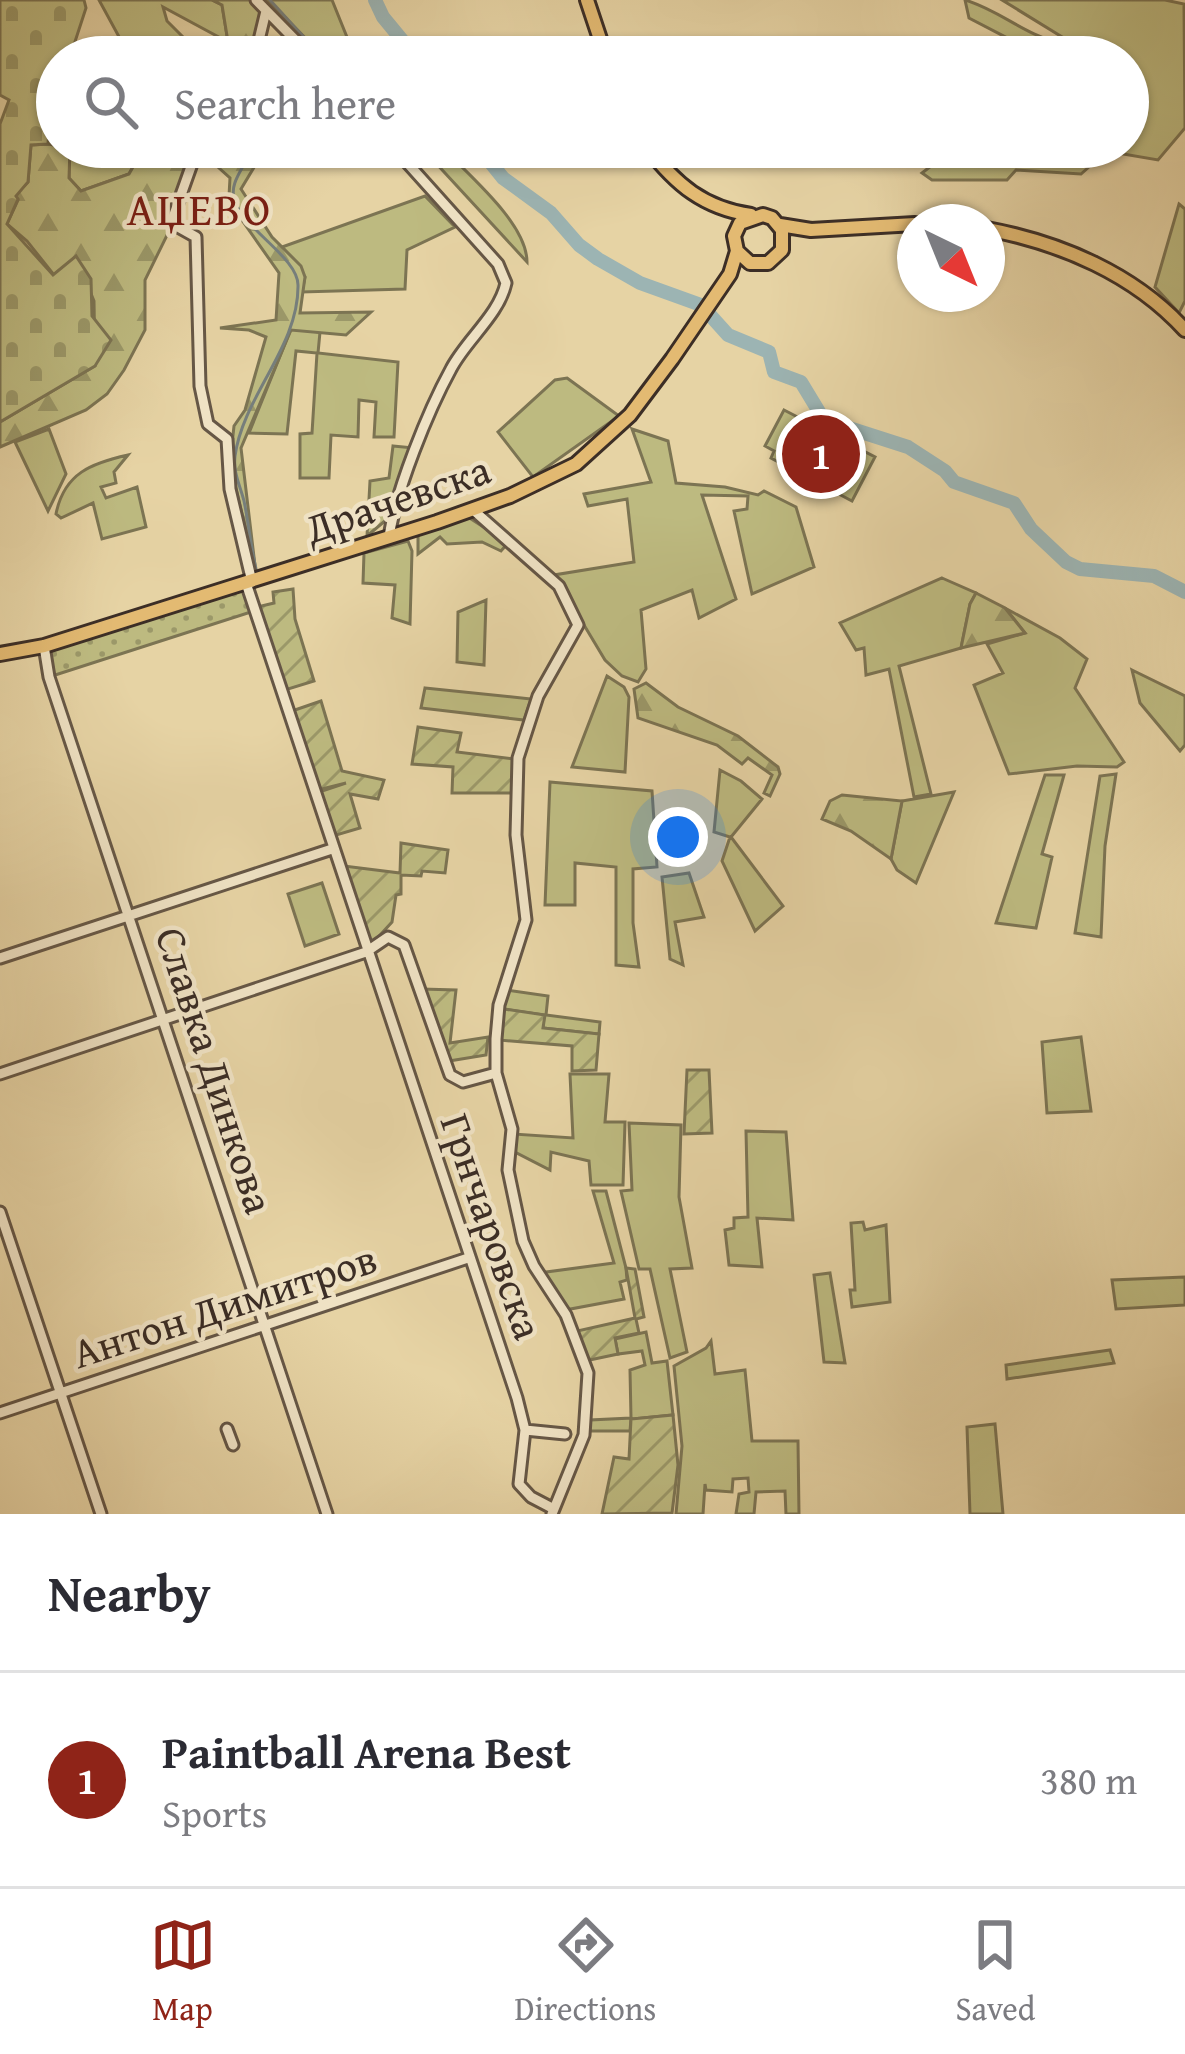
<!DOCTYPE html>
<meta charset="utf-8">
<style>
body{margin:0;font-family:"Gentium Book Plus",serif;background:#f7f7f7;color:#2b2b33}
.compass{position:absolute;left:897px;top:204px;width:108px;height:108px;border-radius:50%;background:#fff;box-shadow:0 3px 9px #0004;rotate:137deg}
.you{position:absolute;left:678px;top:837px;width:42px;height:42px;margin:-30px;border:9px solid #fff;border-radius:50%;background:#1a73e8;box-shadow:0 0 0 18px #1a73e833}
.badge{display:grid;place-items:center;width:78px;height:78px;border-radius:50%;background:#8f2418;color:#fff;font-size:39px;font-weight:700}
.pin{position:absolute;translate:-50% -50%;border:6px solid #fff;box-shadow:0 3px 12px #0006}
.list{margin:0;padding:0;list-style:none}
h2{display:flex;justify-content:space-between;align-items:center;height:156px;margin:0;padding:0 48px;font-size:51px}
h2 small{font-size:39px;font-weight:400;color:#7c7c81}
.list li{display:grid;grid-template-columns:78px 1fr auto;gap:36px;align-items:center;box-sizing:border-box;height:216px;padding:0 48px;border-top:3px solid #e1e1e2}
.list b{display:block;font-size:45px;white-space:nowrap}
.list p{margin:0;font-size:39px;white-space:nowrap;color:#7c7c81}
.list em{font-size:39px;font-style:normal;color:#7c7c81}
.icon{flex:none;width:66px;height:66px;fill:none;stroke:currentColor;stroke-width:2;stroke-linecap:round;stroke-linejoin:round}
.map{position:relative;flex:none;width:1185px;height:1514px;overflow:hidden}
.search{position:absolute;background:#fff;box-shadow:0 3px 9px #0004;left:36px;right:36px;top:36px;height:132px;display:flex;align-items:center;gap:30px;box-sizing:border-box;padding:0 42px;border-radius:66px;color:#7c7c81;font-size:45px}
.sheet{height:372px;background:#fff}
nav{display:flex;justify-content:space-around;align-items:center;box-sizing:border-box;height:168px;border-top:3px solid #e1e1e2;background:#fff;font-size:33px;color:#7c7c81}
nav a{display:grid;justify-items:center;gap:6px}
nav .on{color:#8f2418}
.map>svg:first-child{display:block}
</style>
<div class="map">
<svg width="1185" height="1514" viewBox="0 0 1185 1514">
<defs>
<pattern id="forest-firs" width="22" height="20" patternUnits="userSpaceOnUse" patternTransform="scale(3)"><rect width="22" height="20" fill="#bdba80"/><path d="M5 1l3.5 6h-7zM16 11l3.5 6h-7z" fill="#9b9869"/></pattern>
<pattern id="cemetery-stones" width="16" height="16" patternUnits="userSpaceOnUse" patternTransform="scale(3)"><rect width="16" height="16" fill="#bdba80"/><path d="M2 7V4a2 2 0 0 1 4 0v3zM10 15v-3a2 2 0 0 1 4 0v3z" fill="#9b9869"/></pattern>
<pattern id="park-dots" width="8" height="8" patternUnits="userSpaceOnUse" patternTransform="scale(3)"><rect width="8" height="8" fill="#bdba80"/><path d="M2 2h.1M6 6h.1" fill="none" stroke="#9b9869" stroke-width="1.8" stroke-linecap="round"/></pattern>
<pattern id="garden-furrows" width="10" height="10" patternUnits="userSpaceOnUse" patternTransform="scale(3)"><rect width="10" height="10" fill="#bdba80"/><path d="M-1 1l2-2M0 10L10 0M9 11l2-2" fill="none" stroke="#9b9869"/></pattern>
</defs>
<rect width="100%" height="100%" fill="#e6d3a4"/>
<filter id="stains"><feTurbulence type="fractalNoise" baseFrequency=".00167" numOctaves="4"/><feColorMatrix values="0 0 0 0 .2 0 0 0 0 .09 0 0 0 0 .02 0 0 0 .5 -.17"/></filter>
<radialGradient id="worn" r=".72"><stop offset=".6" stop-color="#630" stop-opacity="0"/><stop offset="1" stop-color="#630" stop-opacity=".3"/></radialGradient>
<path fill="#bdba80" stroke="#7c7453" stroke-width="3" d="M99,0H212L222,5L228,42L163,7L167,21L203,57H130Z
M268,0H332L355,57H324Z
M965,0C1000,10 1025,36 1062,43L1067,40L1002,0H1165L1184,4L1185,128L1158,160L1094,149L1090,166L1081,174L1016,170L1007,180H932L922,173L935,163L924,154L955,147H1128V57H1015L1021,45L969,18Z
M65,147H139L141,152L129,174L81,191L69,178L70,148Z
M421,147H442C468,175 527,223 527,262Z
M425,196L455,227L407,250L405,289L302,292L305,277L282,247Z
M1179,204L1185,209V301L1179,313L1155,287Z
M291,329L320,332L318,353L398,362L394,437H374L376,402L359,400L358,437L331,435L329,478H300V434L312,433L317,353L296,351L287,434L249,433Z
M567,378L619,416L533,477L498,432L555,380Z
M784,410L875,457L852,501L771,458L774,451L765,446Z
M49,429L66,474L48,511L15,442Z
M632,429L668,441L676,483L725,487L758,495L764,491L796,507L814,567L752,594L734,511L747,509L748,496L702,495L736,599L699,618L692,590L641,610L646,669L638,682L622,676L605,660L554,575L634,562L627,499L588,506L584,494L651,482Z
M393,446L414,448L386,520L367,536L370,481L389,478Z
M128,455L114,472L116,483L101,487L106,498L137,487L146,527L102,539L93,503L61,518L56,514C64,473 92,463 128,455Z
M468,517L508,543L501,551L482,542L447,544L440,537L418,554V532Z
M408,541L412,551L410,624L392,618L395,585L363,583L364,553Z
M942,578L976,593L970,604L961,648L899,666L931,794L914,797L889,669L866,675L864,648L856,650L840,623Z
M486,600L484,665L457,662L458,612Z
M1005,608L1060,638L1087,659L1075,688L1124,762L1117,767L1077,766L1009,774L974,685L1003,673L987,644L1025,633Z
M1132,670L1185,696V745L1180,751L1140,703Z
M607,676L624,687L629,697L625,772L572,767Z
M425,688L531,699L524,720L421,708Z
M720,770L741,781L762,799L731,837L783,906L755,931L722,861L730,837L714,832Z
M1116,774L1105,846L1101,937L1075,933L1100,776Z
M1045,775H1064L1042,854L1052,857L1036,928L996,923Z
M550,782L652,791L657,867L633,869V923L639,967L616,965V867L575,863V905H545Z
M954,792L916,883L897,870L891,859L902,801Z
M689,873L704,917L675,922L683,965L670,959L662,877Z
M322,883L339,934L305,946L288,894Z
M507,990L548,996L546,1015L600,1022L599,1034L543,1028L544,1015L503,1009Z
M1081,1037L1091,1111L1047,1113L1042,1042Z
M570,1074H609L605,1122H625L623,1185H591L589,1161L551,1152L550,1170L513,1151L514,1134L573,1138Z
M629,1123L681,1125L679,1197L692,1268L670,1269L687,1352L670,1358L650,1269H639L621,1191L632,1190Z
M746,1131L786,1132L793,1220L757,1218L762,1267L729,1265L725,1230L734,1228V1218L748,1217Z
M593,1191H606L626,1268L627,1280L620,1282L624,1299L565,1310L539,1273L614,1263Z
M863,1222L865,1230L886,1225L890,1302L852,1307L850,1290H855L851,1223Z
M830,1273L845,1363L824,1362L814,1275Z
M1185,1277V1305L1116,1309L1112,1280Z
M646,1332L652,1363L667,1361L673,1415L631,1419L630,1431H586L590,1420L631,1418L630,1370L645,1365L642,1351L618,1354L615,1339Z
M711,1341L715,1374L745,1370L752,1441H798L799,1514H786L785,1491L756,1492L754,1514H736L739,1494L749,1492L748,1478L733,1479L732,1492L706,1490L705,1484L703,1514H676L682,1446L674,1366L706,1348Z
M1110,1350L1114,1363L1007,1379L1006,1365Z
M995,1424L1003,1514H970L967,1427Z"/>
<path fill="url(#forest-firs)" stroke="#7c7453" stroke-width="3" d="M212,0H251L269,16L257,57H242L245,49L228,42L222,5Z
M48,144L70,148L69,178L81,191L129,174L141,153L139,147H183L178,157L186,169L176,217L145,280V330L124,370L107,394L86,410L0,447V422L95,366L94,301L76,257L54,275L27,241L7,224L18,200L14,196L28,182L31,145Z
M232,147H260L262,154L241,189L272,237L301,266L305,277L300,313L371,312L346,335L291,330L241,448L256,574L230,463L234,426L245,410L266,337L249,330L220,328L276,320L279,273L237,213L229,196L230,178L219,168Z
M976,593L1005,608L1025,633L961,648L970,604Z
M646,683L678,707L738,736L778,767L780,774L770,796L764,793L772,775L748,758L742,764L717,745L638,718L634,689Z
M842,795L902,801L891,859L851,831L822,819L830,801Z"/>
<path fill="url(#cemetery-stones)" stroke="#7c7453" stroke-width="3" d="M0,0H84L86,8L70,57H57L53,62L48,144L31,145L28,182L16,196L18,199L7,224L53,275L76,256L91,279L92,316L111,340L95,366L0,422V124L9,100L0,95Z"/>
<path fill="url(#park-dots)" stroke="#7c7453" stroke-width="3" d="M246,583L254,611L49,677L44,646Z"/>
<path fill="url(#garden-furrows)" stroke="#7c7453" stroke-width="3" d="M293,589L295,619L314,681L285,690L257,607L274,603L273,592Z
M321,701L342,771L384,780L378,799L350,794L360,828L333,836L319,792L346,783L318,790L292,711Z
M418,727L461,733L457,752L514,759L512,793H452L453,767L412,764Z
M401,843L448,850L445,873L422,871L421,876L401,875V894L396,895L392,922L370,946L344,866L400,873Z
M421,989L456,990L450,1043L488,1037L486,1055L449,1061Z
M504,1009L545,1015L543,1028L599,1034L596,1070L572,1071V1046L499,1040Z
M687,1070H709L712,1133L684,1134Z
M626,1268L635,1269L644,1317L636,1319L639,1333L615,1338L618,1354L585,1361L577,1331L635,1318Z
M673,1415L678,1465L672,1513L602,1514L614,1457L629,1459L631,1419Z"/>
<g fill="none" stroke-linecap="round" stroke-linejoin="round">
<path stroke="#767e7b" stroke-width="3" d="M270,0L322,57
M250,147C249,164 229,180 234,198C241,228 298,257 298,285C299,347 243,396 235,456C233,473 240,485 244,501C249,525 251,549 257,573"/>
<path stroke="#9cb4b3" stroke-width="14" d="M375,0L383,17L416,57
M478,147L503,178L551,213L579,245L598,259L640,283L701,305L728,335L769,352L774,372L801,382L824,420L908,447L945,471L954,482L1014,503L1031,529L1066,562L1080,569L1154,576L1185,592"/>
<g stroke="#665746" stroke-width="15">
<path id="minor" d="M256,0L312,57
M255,57L266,11
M198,147L171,223L196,237L200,386L208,424L227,439L230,489L252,582
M472,509L559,586L578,625L538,696L518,758L516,835L526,920L499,1005L496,1039V1073L512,1129L508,1170L523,1241L534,1266L566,1315L588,1373L584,1435L552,1514
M389,537C396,490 428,411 451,369C466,340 499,315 506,283L498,264L393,147
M246,583L517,1398L525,1430L519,1484L531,1497L552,1508
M44,646L49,677L327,1514
M0,958L332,849
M0,1074L366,952L388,937L404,945L450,1075L463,1082L496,1073
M0,1212L101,1514
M0,1413L468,1258
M227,1429L233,1445
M525,1430L565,1434"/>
</g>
<g stroke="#3c2e26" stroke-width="18">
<path id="major" d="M587,0L606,57
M647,147C676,185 704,208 751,215
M780,225L811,230L915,224
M987,229C1061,243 1134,274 1185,330
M0,654L44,646L437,522L510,496L576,464L630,415L672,359L730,274L737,251L734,236L740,223L763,215L772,218L782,230V250L768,263H750L737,251"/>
</g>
<use href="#minor" stroke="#efe2c4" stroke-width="9"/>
<use href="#major" stroke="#e3ba72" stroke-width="12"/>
</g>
<g text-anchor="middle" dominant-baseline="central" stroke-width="9" stroke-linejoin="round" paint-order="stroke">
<g font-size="42" fill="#3c2e26" stroke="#efe2c4">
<text transform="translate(397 498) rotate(-19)">Драчевска</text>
<text transform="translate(216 1070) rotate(72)">Славка Динкова</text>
<text transform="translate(493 1226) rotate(71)">Грнчаровска</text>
<text transform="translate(224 1305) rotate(-18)">Антон Димитров</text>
</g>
<g font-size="45" letter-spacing="3" fill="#7a1f14" stroke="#efe2c4">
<text x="200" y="208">АЏЕВО</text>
</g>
</g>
<rect width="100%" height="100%" filter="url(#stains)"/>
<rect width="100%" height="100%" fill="url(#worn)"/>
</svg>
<svg class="compass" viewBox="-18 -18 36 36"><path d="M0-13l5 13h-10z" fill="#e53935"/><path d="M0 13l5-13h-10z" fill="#7c7c81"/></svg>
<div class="you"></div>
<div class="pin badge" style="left:821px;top:454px">1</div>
<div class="search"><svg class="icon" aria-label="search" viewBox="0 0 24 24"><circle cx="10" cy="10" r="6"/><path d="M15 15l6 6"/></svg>Search here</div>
</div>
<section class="sheet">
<h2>Nearby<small></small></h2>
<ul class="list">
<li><span class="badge">1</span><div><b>Paintball Arena Best</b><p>Sports</p></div><em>380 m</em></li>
</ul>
</section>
<nav>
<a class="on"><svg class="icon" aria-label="map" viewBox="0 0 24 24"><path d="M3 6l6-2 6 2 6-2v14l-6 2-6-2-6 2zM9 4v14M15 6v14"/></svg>Map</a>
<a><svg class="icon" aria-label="directions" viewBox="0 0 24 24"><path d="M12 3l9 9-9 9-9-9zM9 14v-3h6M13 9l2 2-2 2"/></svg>Directions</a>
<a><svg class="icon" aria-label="saved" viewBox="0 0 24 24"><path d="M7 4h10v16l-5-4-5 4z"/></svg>Saved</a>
</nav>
